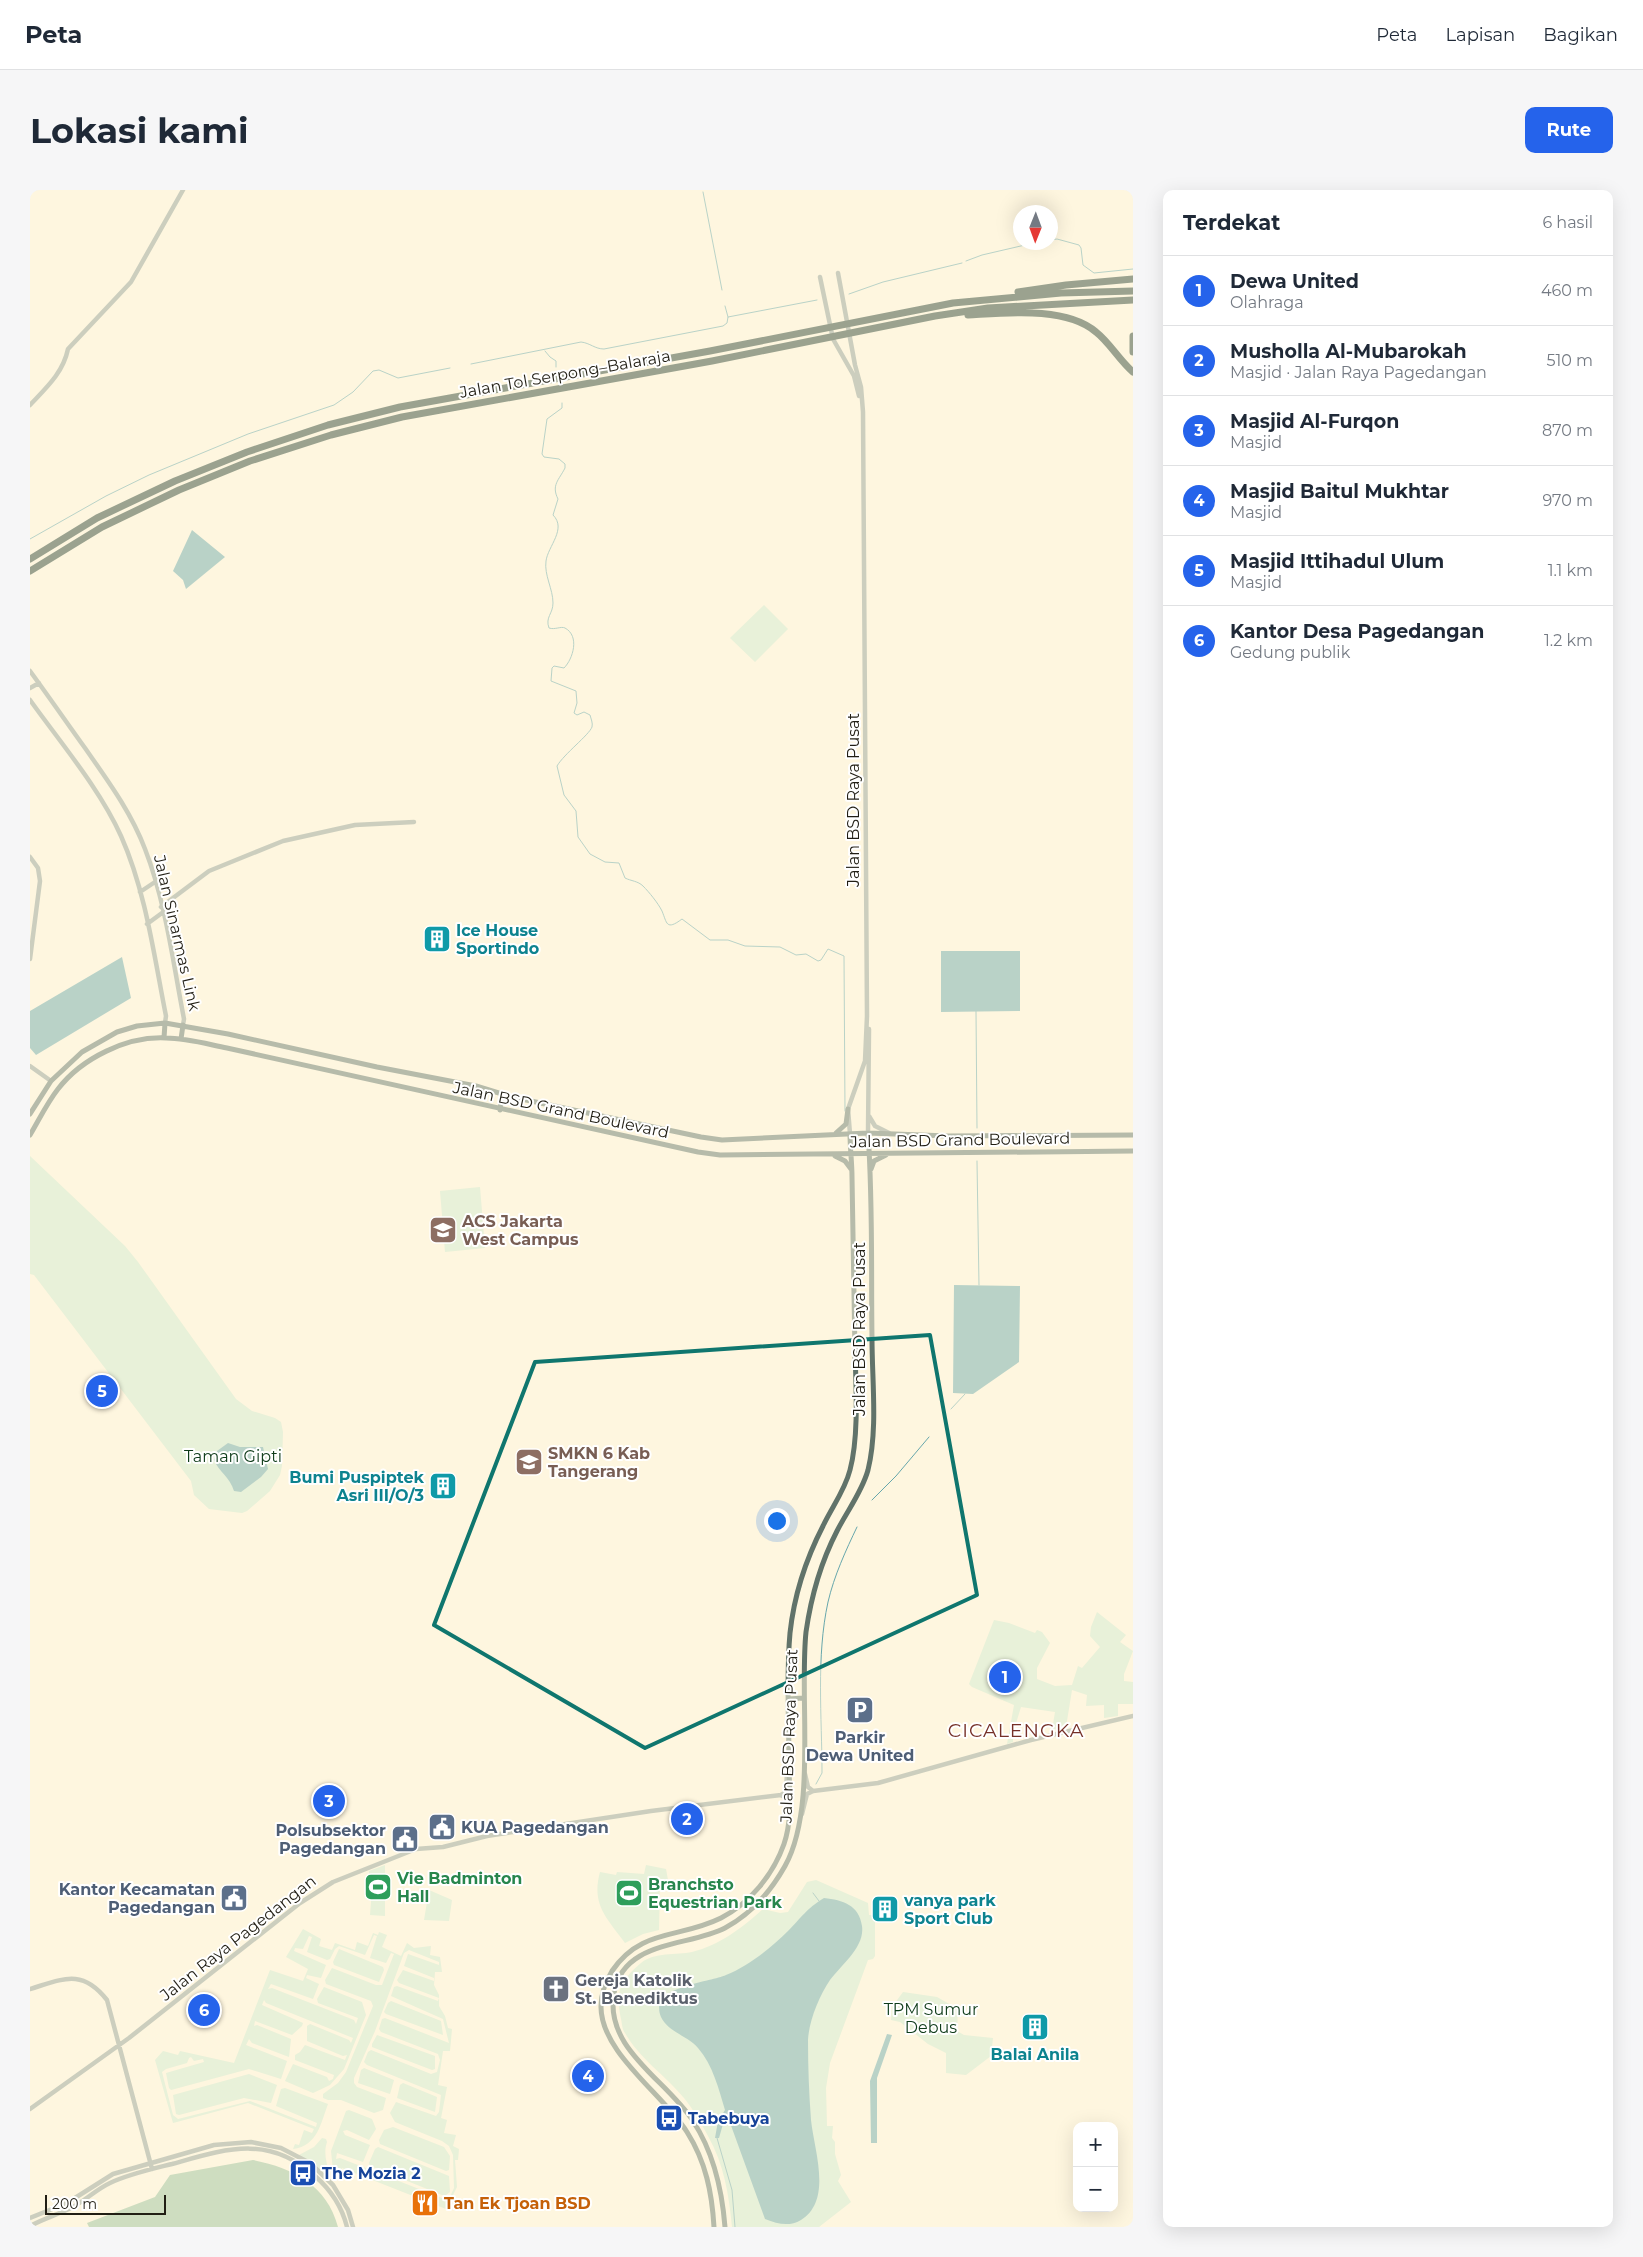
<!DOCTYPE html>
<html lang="id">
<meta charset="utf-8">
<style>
body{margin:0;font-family:Montserrat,sans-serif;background:#f6f6f7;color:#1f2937}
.controls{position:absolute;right:15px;bottom:15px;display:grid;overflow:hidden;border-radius:10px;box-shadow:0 5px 20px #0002}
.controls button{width:45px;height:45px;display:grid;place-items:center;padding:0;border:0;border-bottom:1px solid #e0e1e3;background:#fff;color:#1f2937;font:25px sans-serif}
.compass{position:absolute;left:983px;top:15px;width:45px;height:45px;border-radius:50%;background:#fff;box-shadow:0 5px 20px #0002;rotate:181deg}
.scale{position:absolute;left:15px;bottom:12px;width:121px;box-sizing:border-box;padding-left:5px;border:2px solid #211e14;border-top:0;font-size:14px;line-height:18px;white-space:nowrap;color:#211e14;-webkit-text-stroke:4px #fff;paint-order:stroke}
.you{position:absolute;left:746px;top:1330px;width:18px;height:18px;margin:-12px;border:4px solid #fff;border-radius:50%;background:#1a73e8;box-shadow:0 0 0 8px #1a73e833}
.badge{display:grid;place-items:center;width:32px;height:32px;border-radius:50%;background:#2563eb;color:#fff;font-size:16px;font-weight:700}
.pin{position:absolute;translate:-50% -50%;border:2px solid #fff;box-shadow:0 1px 5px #0006}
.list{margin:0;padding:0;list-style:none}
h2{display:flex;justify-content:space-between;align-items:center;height:65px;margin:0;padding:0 20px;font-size:21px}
h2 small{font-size:16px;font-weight:400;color:#747a83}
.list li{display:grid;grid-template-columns:32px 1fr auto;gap:15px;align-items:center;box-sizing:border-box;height:70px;padding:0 20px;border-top:1px solid #e0e1e3}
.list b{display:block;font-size:19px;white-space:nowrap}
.list p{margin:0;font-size:16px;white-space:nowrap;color:#747a83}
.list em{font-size:16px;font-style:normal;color:#747a83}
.map{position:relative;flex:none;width:1103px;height:2037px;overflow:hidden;border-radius:10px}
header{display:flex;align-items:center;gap:30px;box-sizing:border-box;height:70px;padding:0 25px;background:#fff;border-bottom:1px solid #e0e1e3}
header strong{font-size:24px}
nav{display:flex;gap:28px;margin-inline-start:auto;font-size:18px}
.intro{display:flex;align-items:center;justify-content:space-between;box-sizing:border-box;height:120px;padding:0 30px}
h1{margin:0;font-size:35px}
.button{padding:12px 22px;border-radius:10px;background:#2563eb;color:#fff;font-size:18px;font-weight:700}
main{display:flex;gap:30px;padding:0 30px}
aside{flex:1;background:#fff;border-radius:10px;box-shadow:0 5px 20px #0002}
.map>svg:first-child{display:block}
</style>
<header>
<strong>Peta</strong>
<nav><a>Peta</a><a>Lapisan</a><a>Bagikan</a></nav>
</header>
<div class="intro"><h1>Lokasi kami</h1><a class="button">Rute</a></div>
<main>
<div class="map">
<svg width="1103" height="2037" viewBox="0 0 1103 2037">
<rect width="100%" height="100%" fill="#fef6df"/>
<path fill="#cfead2" d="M734,415L758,439L725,472L700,448Z
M0,966L95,1056L108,1072L206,1209L222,1221L245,1228L251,1232L253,1242L252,1276L250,1285L240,1301L217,1321L212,1323L179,1319L164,1305L161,1291L4,1085L0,1084Z
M450,997L455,1058L415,1062L410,1001Z
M1067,1422L1096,1445L1090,1452L1103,1461L1094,1484V1491L1103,1492V1514H1088V1526L1074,1528V1515L1056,1516L1057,1505L1042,1500L1036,1537L1022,1540L1025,1522L991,1517L983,1543V1552L977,1554L984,1515L942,1497L939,1494L964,1430L979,1433L1005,1443L1007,1440L1012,1442L1020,1453L1007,1478V1489L1025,1496L1042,1495L1048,1476L1052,1478L1070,1457L1060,1446L1061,1437Z
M355,1675V1726L340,1725L341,1712L339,1681Z
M616,1675L636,1679L638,1690H630L629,1740L613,1744L595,1753C577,1728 561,1715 570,1682L586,1685L587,1682L614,1684Z
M786,1690L838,1713L839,1725H845V1766L843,1769L838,1770L800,1873L796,1898L797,1936H803L802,1948L805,1952V1964L811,1985L808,1991L821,2012L789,2037H702C699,2005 694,1974 678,1946C671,1933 663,1919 654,1908C636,1886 609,1868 595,1843C592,1839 592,1833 591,1829C585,1801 590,1791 611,1773C624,1762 647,1765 662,1762C690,1755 712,1738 733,1719L750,1723L758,1722L777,1692Z
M399,1700L422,1710L419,1731L394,1730Z
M273,1739L291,1749L289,1756L302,1760L305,1753L325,1760L327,1752L338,1756L343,1743L348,1745L349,1742L357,1745L352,1757L371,1766L377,1753L384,1758L401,1756L400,1765L410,1767L412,1782H405L404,1795L409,1805V1816L415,1826L418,1838L422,1839L420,1861H413L408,1895L417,1897L411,1928L417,1930L414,1943L426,1945L423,1956L429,1959L428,1970H425L427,1997L416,2019L312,1978L309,1989L304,1990L301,1961L316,1921L319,1920L342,1929L346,1939L339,1950L317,1940L313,1941L315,1945L340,1955L333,1972L307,1963L306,1969L310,1968L412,2008L420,2007L424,1998L423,1965L419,1956L412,1951L365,1932L360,1923L366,1912L406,1926L409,1922L411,1905L337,1875L334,1872L338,1862L341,1860L401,1884L407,1882L410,1870L408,1864L351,1842L349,1839L352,1829L355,1828L419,1853L413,1829L361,1806L364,1797L367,1796L408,1811L409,1808L369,1793L367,1790L373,1780L404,1791V1788L374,1776L378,1764L409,1775V1772L379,1760L374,1763L345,1841L324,1888V1893L327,1897L356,1908L353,1920L344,1923L311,1910H298L293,1908V1904L308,1893L316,1882L343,1816L341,1811L296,1794L295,1790L302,1778L346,1795H352L364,1764L361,1763L356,1773L340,1768L347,1746L344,1745L335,1765L309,1756L305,1759L300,1769L297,1770L277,1762L282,1747L279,1746L273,1759L265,1758L264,1761L296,1775L291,1788L277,1785L276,1788L289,1794L283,1809L241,1794L238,1799L242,1798L324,1830L326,1834L328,1828L288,1813L287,1809L294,1797L332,1812L336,1825L314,1879L300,1895L283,1903L255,1891L263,1874L297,1887L299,1891L303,1889L304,1885L265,1870V1865L270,1862L275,1855L315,1870L317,1865L313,1866L277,1851V1836L280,1834L319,1850L321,1853L323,1848L236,1813L234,1810L232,1815L273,1833L272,1836L262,1845L225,1831L224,1836L227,1835L261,1849L259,1867L222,1853L219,1849L216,1855L257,1871L251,1889L219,1879L141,1900L139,1898L136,1883L174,1872L173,1869L164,1871L161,1867L159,1868L157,1873L136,1879L132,1882L143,1925L148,1929L220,1911L286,1937L287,1933L246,1916L251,1899L255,1898L298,1914C291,1932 288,1956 263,1959L265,1954L269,1955L274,1940L282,1943L284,1939L218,1913L143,1933L125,1870L133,1861L148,1865L150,1861L204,1873L240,1780L273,1791L278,1779L256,1767Z
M309,1759L353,1777L354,1780L349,1792L304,1775L303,1772Z
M873,1802L907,1807L928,1819L927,1841L934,1845L963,1848L961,1866L936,1885L916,1883V1863L898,1854L870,1832L861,1830L862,1817Z
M361,1811L411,1831L413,1845L356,1824L354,1822L358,1813Z
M347,1845L405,1866V1879L402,1880L342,1857V1854Z
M334,1878L364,1890L360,1904L328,1893L331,1880Z
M219,1884L247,1895L241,1913L214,1908L149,1925L146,1924L143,1905Z
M373,1893L407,1907L405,1922L367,1908L370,1895Z
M363,1937L414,1957L420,1966L419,1980L416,1981L350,1954L349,1950L354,1940Z
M292,1948L296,1949L297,1952C292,1967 300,1976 297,1985L269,1965L284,1957Z
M348,1957L419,1986L420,2002L416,2005H412L340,1976L339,1973L345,1959Z"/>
<path fill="#96be9b" d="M223,1970C263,1978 297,1995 308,2037H59L57,2033L125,2007L140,1985Z"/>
<path fill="#67a7ac" d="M162,340L195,367L156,399L153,390L143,381Z
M911,761H990V821L911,822Z
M92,767L101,808L6,865L0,858V821Z
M924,1095L990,1096L989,1172L943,1204L923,1203Z
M198,1253L210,1257H233L238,1279L231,1287L211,1302L204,1301C200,1287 189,1282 184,1270L187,1261Z
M794,1708C813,1710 829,1715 832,1736C835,1757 811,1775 800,1790C789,1806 779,1831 778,1850C778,1877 779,1904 781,1930C784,1960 803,2010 771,2030C759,2037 748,2034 735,2029L699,1930L693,1934L689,1948H685L688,1931L695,1920C689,1900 683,1875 668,1858C658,1846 638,1842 631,1827C618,1796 678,1793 696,1785C718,1776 741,1758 758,1741C772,1727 776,1719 794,1708Z
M857,1844L862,1845L847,1888V1953H841L840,1891Z"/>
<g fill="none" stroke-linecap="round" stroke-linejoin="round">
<path stroke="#67a7ac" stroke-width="1" d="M673,2L692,100
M1021,50L1027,49L1049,55L1051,58L1053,75L1064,83L1103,79
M936,71L952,65L1008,52
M819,104L853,92L932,73
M695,116L698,127
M515,161L520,167L526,171V177
M441,174L551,152C560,153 565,159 574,159L693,136L697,133L698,127L787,110
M532,213V218L517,229L512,264L514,267L529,269L535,274V278C529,290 521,295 528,309L523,325C537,339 518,356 516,371C514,385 523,399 523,413C523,424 515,427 519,438C525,440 531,436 535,438C550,446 543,469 534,478L524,476L522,478L521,491L546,501L547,513L544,523L547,525L554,522L560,525C561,529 563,533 562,537C559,545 534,564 527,576L534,605L546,621L548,647L560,664L575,672L589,673L595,688C601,691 608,691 613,696C619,702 628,713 632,721C637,733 636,741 652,729L680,750H698L715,756L750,757L766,765L776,764L788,771L791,770L798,759L814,766L815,921
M0,349L76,306L119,285L218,244L304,215L323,202L343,181L349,180L368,188L420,178
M946,821L947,938
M947,971L949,1095
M921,1219L935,1204
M842,1310L866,1286L899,1247
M786,1594L792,1583C792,1527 786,1467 798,1412C804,1386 816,1360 827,1337
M783,1703L789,1711
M687,1948L702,2000L705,2037"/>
<path stroke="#919e97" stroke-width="4.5" d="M808,83L825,175L831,197L833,222L837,826L835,871L818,919L820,944
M790,87L803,149L824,186L829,206
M0,215C16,198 33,183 38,159L101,92L153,0
M0,481C19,507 37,533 55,558C78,591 101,622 115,659C136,713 143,773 154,829L153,835
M0,498L9,493
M0,510C30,552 70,599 91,646C116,702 124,766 136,826L135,833
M0,667L8,678L10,691L0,769
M110,702L125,692
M131,717L179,681L253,651L325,635L384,632
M117,734L132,723
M0,876L21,891
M839,926L845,936L859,943
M838,943L839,839
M775,1584L778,1597L783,1601
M751,1605L756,1608L758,1623
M772,1624L777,1604L783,1601L848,1593L1001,1550L1103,1526
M0,1799C33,1789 52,1778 77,1810L122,1979
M0,1919L99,1848L270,1713L303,1692L386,1659L413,1657L457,1646L621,1621L751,1605L756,1602L757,1582
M0,2028L37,2013L83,1984L184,1955L221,1952L251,1958L280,1973L303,1995L318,2020L323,2037
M0,2036C13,2029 26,2025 39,2019C54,2012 65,2000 80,1993C99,1984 122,1979 142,1974C196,1959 238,1944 285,1986C301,2000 312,2017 317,2037"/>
<path stroke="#61736a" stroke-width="5" d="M134,848L135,833
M151,849L153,835
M470,920L472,905
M0,924L21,891L52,862L87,842L107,836L135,833L198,844L347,877L446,896L482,907L671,947L692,950L838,943L918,946L1103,945
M806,943L816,934L818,919
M0,945C9,930 17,913 28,899C52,868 97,846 136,848C156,848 177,854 197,858L668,962L690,965L1103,961
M805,966L815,971L821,979
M841,979L844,971L856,965
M759,1509L773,1508
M684,2037C682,2003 676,1972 657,1942C634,1905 570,1862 571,1816C571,1805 576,1791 582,1781C611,1738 649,1749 691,1728C720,1713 743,1685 754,1654C763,1628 759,1600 759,1573C759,1530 756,1486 760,1443C764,1406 776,1369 793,1336C802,1317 815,1300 820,1280C829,1246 826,1197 825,1162C824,1104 823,1046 822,987C822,973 820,958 820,944
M695,2037C692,1999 684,1963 663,1931C637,1890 574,1859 584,1803C593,1750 658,1757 695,1738C721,1724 741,1701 755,1676C787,1619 769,1509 776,1442C781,1407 791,1372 807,1341C817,1321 832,1302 838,1280C848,1239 842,1191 842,1149C841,1081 843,1012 838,943"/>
<path stroke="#243d30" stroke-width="7" d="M988,102L1036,95L1103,89
M938,125C975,123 1036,116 1066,142C1080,153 1089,170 1103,182
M1103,146V162
M0,369L67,328L145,291L217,262L298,235L370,217L680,161L923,113L1031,103L1103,101
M0,381L72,337L149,300L220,271L301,245L372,227L682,171L905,126L958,118L1103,110"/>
</g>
<path d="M0 0H1103V2037H0ZM900,1145L947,1405L615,1558L404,1435L505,1172Z" fill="#fef6df" fill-opacity=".55" fill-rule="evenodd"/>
<path fill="none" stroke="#0f766e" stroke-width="4" stroke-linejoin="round" d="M900,1145L947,1405L615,1558L404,1435L505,1172Z"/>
<defs>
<g id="building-square" transform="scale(1.4375)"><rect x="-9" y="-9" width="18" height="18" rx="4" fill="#0f9aa8" stroke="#fff"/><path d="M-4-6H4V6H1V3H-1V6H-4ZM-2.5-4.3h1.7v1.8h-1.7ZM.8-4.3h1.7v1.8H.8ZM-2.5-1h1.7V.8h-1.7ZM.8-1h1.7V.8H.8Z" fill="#fff"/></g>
<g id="school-square" transform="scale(1.4375)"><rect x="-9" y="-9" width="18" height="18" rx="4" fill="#8d6e63" stroke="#fff"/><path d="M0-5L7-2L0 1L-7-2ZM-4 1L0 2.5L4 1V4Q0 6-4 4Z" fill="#fff"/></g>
<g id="parking-square" transform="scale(1.4375)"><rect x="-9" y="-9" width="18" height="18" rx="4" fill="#5c6f8a" stroke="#fff"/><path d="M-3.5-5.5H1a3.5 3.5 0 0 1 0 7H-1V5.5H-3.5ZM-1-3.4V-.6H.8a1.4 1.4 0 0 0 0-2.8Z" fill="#fff"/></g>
<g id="civic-square" transform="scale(1.4375)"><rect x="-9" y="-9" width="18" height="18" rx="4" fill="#5c6f8a" stroke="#fff"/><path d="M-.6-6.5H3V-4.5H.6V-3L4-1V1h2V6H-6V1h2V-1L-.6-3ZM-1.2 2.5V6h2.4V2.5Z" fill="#fff"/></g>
<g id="stadium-square" transform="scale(1.4375)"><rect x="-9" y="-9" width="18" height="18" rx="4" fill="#2e9e5b" stroke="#fff"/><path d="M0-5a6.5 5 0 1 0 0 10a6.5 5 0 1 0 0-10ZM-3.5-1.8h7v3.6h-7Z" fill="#fff"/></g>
<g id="church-square" transform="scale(1.4375)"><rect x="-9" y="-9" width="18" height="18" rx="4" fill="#6b7280" stroke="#fff"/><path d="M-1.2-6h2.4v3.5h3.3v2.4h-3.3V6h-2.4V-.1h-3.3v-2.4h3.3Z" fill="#fff"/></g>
<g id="bus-square" transform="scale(1.4375)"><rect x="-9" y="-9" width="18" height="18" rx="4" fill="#1a4fb4" stroke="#fff"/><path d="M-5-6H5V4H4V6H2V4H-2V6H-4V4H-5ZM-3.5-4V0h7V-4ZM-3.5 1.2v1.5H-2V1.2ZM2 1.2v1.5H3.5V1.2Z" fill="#fff"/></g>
<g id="restaurant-square" transform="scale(1.4375)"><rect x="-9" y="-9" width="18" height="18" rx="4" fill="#e8710a" stroke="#fff"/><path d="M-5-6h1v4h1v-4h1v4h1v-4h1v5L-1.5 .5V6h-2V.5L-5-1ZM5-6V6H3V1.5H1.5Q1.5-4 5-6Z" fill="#fff"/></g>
</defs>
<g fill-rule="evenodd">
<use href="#building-square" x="407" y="749"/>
<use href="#school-square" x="413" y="1040"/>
<use href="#school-square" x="499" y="1272"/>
<use href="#building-square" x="413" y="1296"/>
<use href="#parking-square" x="830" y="1520"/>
<use href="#civic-square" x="412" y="1637"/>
<use href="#civic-square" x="375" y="1649"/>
<use href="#stadium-square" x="348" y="1697"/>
<use href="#stadium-square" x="599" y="1703"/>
<use href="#civic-square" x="204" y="1708"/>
<use href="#building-square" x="855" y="1719"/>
<use href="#church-square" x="526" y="1799"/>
<use href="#building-square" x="1005" y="1837"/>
<use href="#bus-square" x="639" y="1928"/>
<use href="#bus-square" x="273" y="1983"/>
<use href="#restaurant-square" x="395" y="2013"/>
</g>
<g text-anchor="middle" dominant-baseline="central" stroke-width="4" stroke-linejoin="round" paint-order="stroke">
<g font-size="16" fill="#211e14" stroke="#fff">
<text transform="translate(535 184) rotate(-10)">Jalan Tol Serpong–Balaraja</text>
<text transform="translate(823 610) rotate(-90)">Jalan BSD Raya Pusat</text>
<text transform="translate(147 743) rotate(77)">Jalan Sinarmas Link</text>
<text transform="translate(531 920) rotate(12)">Jalan BSD Grand Boulevard</text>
<text transform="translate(930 950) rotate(-1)">Jalan BSD Grand Boulevard</text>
<text transform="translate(829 1139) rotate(-90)">Jalan BSD Raya Pusat</text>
<text transform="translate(759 1546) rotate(-88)">Jalan BSD Raya Pusat</text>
<text transform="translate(208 1748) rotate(-38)">Jalan Raya Pagedangan</text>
</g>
<g font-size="16" font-weight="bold" fill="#0d838f" stroke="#fff" text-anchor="start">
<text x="426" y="740">Ice House<tspan x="426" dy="18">Sportindo</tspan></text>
<text x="394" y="1287" text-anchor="end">Bumi Puspiptek<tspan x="394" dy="18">Asri III/O/3</tspan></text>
<text x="874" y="1710">vanya park<tspan x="874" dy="18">Sport Club</tspan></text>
<text x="1005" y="1864" text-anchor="middle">Balai Anila</text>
</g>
<g font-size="16" font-weight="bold" fill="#785e54" stroke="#fff" text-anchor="start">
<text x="432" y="1031">ACS Jakarta<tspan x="432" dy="18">West Campus</tspan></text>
<text x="518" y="1263">SMKN 6 Kab<tspan x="518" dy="18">Tangerang</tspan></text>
</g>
<g font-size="16" fill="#0e3b19" stroke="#fff">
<text x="203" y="1266">Taman Gipti</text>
<text x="901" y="1819">TPM Sumur<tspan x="901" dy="18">Debus</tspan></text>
</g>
<g font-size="16" font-weight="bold" fill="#4e5e75" stroke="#fff" text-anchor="end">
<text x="830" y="1547" text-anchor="middle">Parkir<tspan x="830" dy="18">Dewa United</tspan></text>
<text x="431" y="1637" text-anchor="start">KUA Pagedangan</text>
<text x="356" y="1640">Polsubsektor<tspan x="356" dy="18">Pagedangan</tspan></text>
<text x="185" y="1699">Kantor Kecamatan<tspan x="185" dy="18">Pagedangan</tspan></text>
</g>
<g font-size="16" font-weight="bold" fill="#27864d" stroke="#fff" text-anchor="start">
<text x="367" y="1688">Vie Badminton<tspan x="367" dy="18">Hall</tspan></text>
<text x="618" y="1694">Branchsto<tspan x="618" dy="18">Equestrian Park</tspan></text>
</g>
<g font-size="16" font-weight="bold" fill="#5b616d" stroke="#fff" text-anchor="start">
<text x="545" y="1790">Gereja Katolik<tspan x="545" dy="18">St. Benediktus</tspan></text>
</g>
<g font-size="16" font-weight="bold" fill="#164399" stroke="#fff" text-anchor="start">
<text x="658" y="1928">Tabebuya</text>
<text x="292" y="1983">The Mozia 2</text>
</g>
<g font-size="16" font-weight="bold" fill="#c56008" stroke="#fff" text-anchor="start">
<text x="414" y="2013">Tan Ek Tjoan BSD</text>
</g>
<g font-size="19" letter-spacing="1" fill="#753027" stroke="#fff">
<text x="986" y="1540">CICALENGKA</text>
</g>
</g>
</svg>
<div class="controls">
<button>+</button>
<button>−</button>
</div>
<svg class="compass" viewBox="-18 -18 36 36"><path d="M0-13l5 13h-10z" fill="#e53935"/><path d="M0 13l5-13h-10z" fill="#747a83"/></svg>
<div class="scale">200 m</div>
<div class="you"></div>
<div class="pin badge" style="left:975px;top:1487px">1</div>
<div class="pin badge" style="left:657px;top:1629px">2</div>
<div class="pin badge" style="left:299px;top:1611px">3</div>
<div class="pin badge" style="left:558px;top:1886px">4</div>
<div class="pin badge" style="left:72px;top:1201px">5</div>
<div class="pin badge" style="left:174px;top:1820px">6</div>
</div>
<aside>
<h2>Terdekat<small>6 hasil</small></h2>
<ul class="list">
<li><span class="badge">1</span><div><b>Dewa United</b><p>Olahraga</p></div><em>460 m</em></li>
<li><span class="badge">2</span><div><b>Musholla Al-Mubarokah</b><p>Masjid · Jalan Raya Pagedangan</p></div><em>510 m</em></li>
<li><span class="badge">3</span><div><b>Masjid Al-Furqon</b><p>Masjid</p></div><em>870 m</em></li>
<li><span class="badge">4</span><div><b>Masjid Baitul Mukhtar</b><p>Masjid</p></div><em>970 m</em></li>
<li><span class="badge">5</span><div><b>Masjid Ittihadul Ulum</b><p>Masjid</p></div><em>1.1 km</em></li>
<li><span class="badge">6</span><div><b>Kantor Desa Pagedangan</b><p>Gedung publik</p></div><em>1.2 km</em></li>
</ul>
</aside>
</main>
